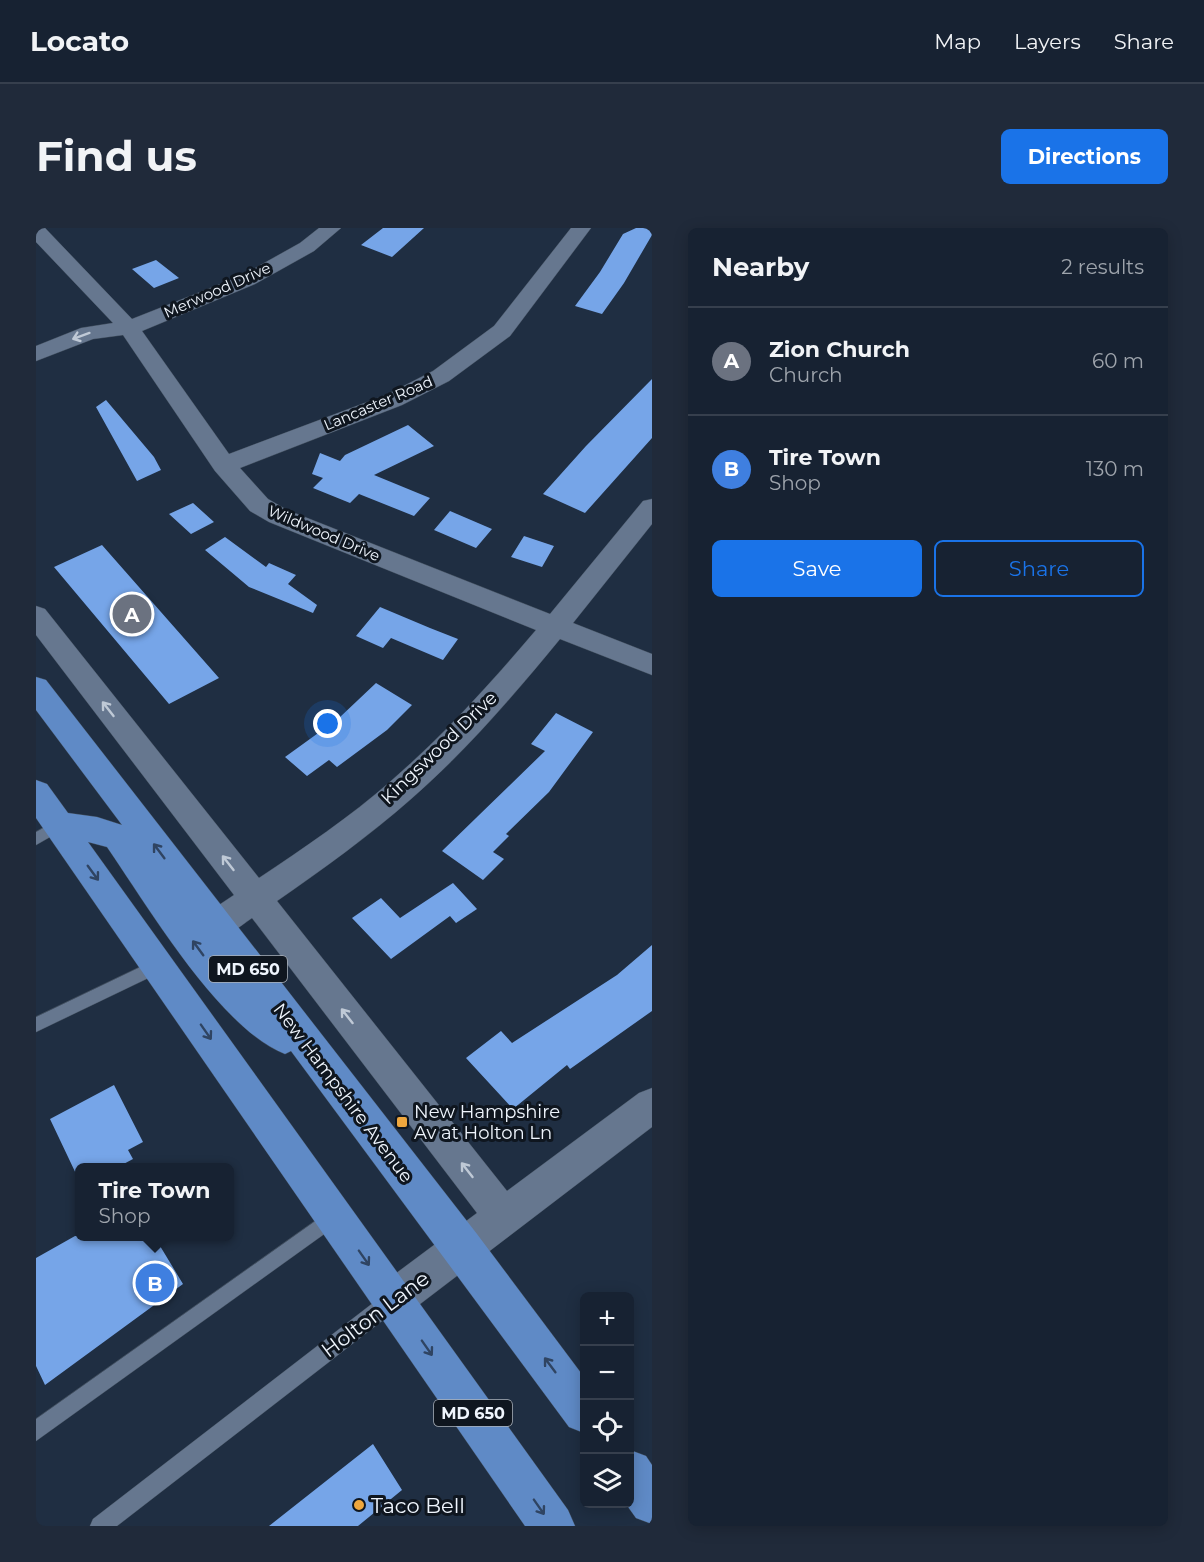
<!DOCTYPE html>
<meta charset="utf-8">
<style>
body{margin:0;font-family:Montserrat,sans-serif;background:#202a3a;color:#f1f3f6}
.controls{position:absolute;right:18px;bottom:18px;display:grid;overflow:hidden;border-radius:9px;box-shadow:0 3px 15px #0003}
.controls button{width:54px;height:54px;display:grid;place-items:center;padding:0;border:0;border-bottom:2px solid #363f4d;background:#172232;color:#f1f3f6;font:30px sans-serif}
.you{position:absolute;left:292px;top:496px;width:21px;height:21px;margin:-15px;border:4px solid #fff;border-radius:50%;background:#1a73e8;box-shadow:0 0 0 9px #1a73e833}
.badge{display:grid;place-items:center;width:39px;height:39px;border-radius:50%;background:#1a73e8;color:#fff;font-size:20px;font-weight:700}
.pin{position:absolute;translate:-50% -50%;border:3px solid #fff;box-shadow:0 2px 6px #0006}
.popup{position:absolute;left:39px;top:935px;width:159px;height:78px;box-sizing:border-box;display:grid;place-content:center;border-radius:9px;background:#172232;filter:drop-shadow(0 2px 4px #0005);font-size:20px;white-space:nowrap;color:#9ea4ac}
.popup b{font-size:22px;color:#f1f3f6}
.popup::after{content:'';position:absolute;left:50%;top:100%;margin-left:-12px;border:12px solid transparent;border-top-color:#172232}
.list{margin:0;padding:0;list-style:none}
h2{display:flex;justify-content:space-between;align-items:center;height:78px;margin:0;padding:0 24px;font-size:26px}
h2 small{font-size:20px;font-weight:400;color:#9ea4ac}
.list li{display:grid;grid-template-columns:39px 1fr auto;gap:18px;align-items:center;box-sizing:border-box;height:108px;padding:0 24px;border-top:2px solid #363f4d}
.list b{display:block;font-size:22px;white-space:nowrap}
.list p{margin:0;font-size:20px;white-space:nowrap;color:#9ea4ac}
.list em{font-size:20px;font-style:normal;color:#9ea4ac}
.actions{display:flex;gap:12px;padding:18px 24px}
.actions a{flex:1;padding:14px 0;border:2px solid #1a73e8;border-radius:9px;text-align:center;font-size:21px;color:#1a73e8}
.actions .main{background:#1a73e8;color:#fff}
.icon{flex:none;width:33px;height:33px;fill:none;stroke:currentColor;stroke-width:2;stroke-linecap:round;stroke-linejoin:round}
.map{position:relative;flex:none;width:616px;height:1298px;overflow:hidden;border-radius:9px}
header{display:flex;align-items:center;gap:36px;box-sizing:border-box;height:84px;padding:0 30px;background:#172232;border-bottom:2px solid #363f4d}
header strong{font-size:28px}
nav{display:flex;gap:33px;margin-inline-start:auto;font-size:21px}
.intro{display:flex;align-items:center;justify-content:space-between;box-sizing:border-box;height:144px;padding:0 36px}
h1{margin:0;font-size:42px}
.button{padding:15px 27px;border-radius:9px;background:#1a73e8;color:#fff;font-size:21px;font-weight:700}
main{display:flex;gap:36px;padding:0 36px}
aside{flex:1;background:#172232;border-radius:9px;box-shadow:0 3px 15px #0003}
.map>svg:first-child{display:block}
</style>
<header>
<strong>Locato</strong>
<nav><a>Map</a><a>Layers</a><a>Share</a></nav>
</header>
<div class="intro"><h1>Find us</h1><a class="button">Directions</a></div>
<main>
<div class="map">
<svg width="616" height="1298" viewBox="0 0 616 1298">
<rect width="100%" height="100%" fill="#1f2e42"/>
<path fill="#76a5e8" d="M347,0H388L356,29L325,17Z
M600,0H616V7L588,55L566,86L539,78L564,44L587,6Z
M120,32L143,50L118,60L96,41Z
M616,151V210L549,285L507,266L550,218Z
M70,172L118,229L125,242L101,253L60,179Z
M372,197L398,218L338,247L394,270L378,288L323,266L314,275L277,260L287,250L276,246L284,225L304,233L309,227Z
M157,275L178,294L155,306L133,286Z
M414,283L456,301L440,320L398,302Z
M488,308L518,318L506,339L475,329Z
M189,309L230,339L233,335L260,347L252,356L281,377L277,385L213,359L169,322Z
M66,317L183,450L133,476L18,339Z
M344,379L394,400L422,411L407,432L355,410L347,420L320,408Z
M340,455L376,477L351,502L301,539L293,532L271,548L249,529L303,490Z
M520,485L557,504L513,564L470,606L473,608L457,624L468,631L447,652L406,623L509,523L495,516Z
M417,655L441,681L420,695L414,688L355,731L316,690L345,670L364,690Z
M616,717V783L534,841L531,837L477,881L430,830L465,803L476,815L581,747Z
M78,857L107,914L92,922L97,931L82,939H44V949L42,950L14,891Z
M39,1008H118L147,1056L9,1157L0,1138V1030Z
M337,1216L366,1262L322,1298H233Z"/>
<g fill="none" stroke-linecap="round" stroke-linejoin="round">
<g stroke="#3f4c5b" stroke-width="1">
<path id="service" d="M23,591L28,593L30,597L28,601L0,617V604Z
M123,730L129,732L131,737L129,742L0,804V789Z
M299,979L305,982L308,988L305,994L0,1213V1191Z
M357,1063L364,1065L366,1072L364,1079L81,1298H54L57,1291L350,1065Z"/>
</g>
<g stroke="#3f4c5b" stroke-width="1">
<path id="minor" d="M0,0H9L96,91L205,48L264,15L283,0H305L278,23L219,56L106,103L193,226L350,167L397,143L458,98L535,0H555L474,108L413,153L366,177L204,240L232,271L251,282L514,386L607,273L616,271V296L537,395L616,426V447L524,411C478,467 430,523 375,571C333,608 287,641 241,673L471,963L603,865L616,860V899L371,1086L357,1092L343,1086L337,1072L343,1058L441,985L216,690C200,701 187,714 168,707L163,697L168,687L198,667L0,407V378L9,381L223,650C268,620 314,589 355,553C408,507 455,455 500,402L233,294L214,283L179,243L87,107L57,111L0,133V118L45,100L77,95L0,14Z"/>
</g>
<g stroke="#3f4c5b" stroke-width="1">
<path id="primary" d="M0,449L10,452L441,1006L548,1149V1205L533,1199L255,823L249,826C184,801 111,677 71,619L52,614L532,1282L539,1298H489L0,590V552L11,556L32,585L61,589L86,597L0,482Z
M594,1222L610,1228L616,1237V1296L600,1290L590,1276H594Z"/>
</g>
<use href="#service" fill="#66778f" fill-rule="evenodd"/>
<use href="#minor" fill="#66778f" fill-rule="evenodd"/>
<use href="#primary" fill="#5f8ac6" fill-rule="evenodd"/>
</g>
<defs><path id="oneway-shaft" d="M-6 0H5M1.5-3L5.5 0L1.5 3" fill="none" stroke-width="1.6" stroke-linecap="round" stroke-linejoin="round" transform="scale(1.5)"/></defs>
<g stroke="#bfc9d6">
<use href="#oneway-shaft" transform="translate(45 108) rotate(160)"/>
<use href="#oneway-shaft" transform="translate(72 481) rotate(-128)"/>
<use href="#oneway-shaft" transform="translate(192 635) rotate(-128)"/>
<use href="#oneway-shaft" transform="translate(311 788) rotate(-128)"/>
<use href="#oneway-shaft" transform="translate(431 942) rotate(-128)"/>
</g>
<g stroke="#2f4462">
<use href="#oneway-shaft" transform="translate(123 623) rotate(-127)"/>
<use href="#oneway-shaft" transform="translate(57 645) rotate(54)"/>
<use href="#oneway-shaft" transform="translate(162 720) rotate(-126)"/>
<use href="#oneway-shaft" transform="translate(170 804) rotate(55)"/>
<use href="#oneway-shaft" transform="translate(328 1030) rotate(55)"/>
<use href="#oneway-shaft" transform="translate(391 1120) rotate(55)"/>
<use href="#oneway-shaft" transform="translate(514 1137) rotate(-127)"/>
<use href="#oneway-shaft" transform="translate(503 1279) rotate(55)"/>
</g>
<g fill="#efa73e" stroke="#0f161f" stroke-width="2">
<rect x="360" y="888" width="12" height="12" rx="3"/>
<circle cx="323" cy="1277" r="6"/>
</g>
<g text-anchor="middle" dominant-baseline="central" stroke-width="6" stroke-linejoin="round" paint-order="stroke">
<g font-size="15" fill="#eff5fd" stroke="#0f161f">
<text transform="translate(181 62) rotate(-24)">Merwood Drive</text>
<text transform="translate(342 175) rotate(-23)">Lancaster Road</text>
<text transform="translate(288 305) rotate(23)">Wildwood Drive</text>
</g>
<g fill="#0f161f" stroke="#acb2ba" stroke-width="1.5">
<rect x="173" y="728" width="78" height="26" rx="4.5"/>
<rect x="398" y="1172" width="78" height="26" rx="4.5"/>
</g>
<g font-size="16" font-weight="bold" fill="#eff5fd">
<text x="212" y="741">MD 650</text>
<text x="437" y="1185">MD 650</text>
</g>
<g font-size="18" fill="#eff5fd" stroke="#0f161f">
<text transform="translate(403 520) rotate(-44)">Kingswood Drive</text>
<text transform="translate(307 865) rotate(53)">New Hampshire Avenue</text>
</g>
<g font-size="18" fill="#eff5fd" stroke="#0f161f" text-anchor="start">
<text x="378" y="884">New Hampshire<tspan x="378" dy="21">Av at Holton Ln</tspan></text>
</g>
<g font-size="21" fill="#eff5fd" stroke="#0f161f">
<text transform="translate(339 1086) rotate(-37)">Holton Lane</text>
</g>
<g font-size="21" fill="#eff5fd" stroke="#0f161f" text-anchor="start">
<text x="335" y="1277">Taco Bell</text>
</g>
</g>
</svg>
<div class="controls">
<button>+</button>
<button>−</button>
<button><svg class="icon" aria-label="locate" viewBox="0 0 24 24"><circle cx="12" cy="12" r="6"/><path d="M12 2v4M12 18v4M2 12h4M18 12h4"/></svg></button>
<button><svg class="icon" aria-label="layers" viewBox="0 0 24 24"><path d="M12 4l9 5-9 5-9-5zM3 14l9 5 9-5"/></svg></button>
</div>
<div class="you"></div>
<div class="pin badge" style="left:96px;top:386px;background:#6b7280">A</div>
<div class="pin badge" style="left:119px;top:1055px;background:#3f7fe0">B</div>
<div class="popup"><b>Tire Town</b>Shop</div>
</div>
<aside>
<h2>Nearby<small>2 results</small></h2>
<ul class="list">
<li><span class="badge" style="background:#6b7280">A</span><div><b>Zion Church</b><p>Church</p></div><em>60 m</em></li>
<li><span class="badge" style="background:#3f7fe0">B</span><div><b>Tire Town</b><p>Shop</p></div><em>130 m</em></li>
</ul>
<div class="actions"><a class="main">Save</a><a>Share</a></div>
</aside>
</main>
